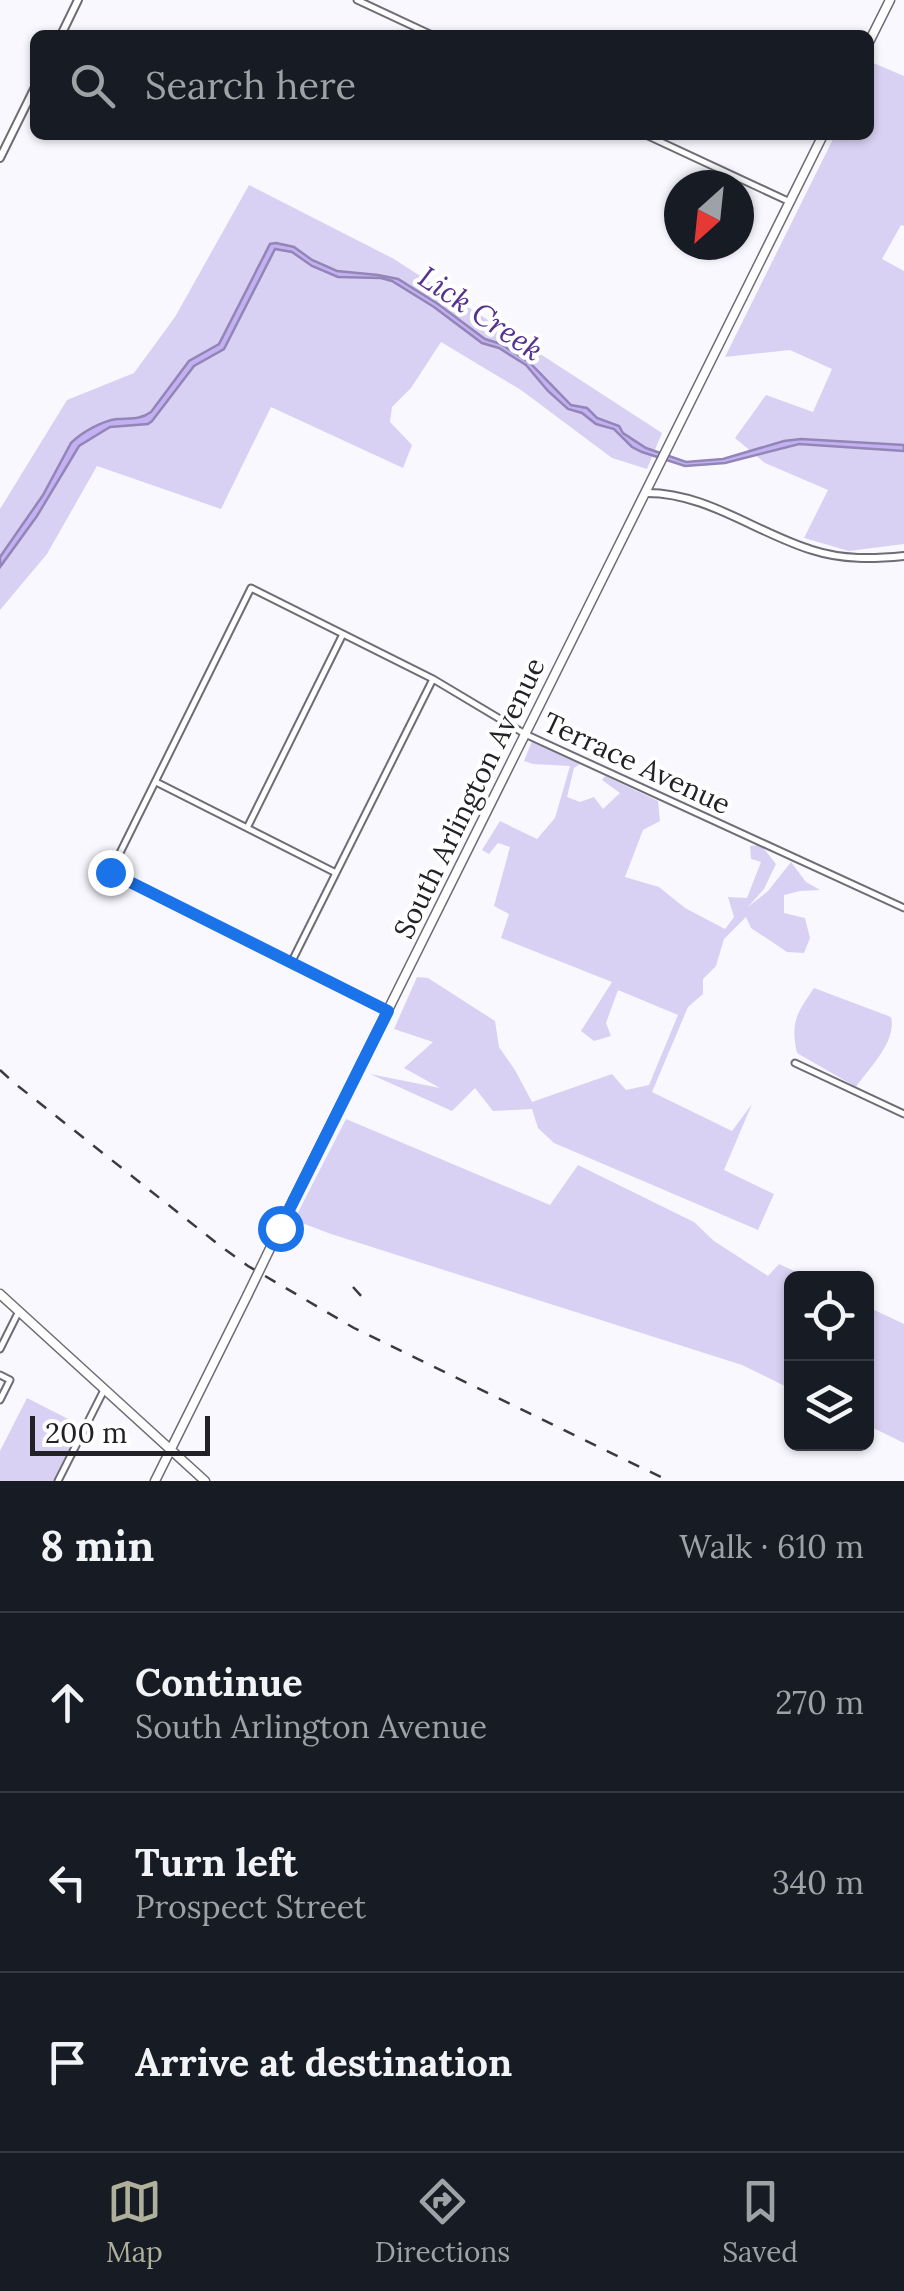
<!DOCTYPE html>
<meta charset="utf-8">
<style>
body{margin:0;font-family:Lora,serif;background:#20242c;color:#f1f3f6}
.controls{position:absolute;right:30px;bottom:30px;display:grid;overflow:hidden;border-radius:15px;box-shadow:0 2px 8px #0004}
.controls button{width:90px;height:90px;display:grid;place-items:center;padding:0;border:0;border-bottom:2px solid #363941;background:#171b24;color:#f1f3f6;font:50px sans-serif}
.compass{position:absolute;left:664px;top:170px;width:90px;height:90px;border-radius:50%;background:#171b24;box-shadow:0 2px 8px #0004;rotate:207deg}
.scale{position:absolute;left:30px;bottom:25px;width:180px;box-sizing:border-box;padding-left:10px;border:5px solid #222125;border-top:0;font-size:28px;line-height:35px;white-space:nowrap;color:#222125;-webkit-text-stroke:8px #fff;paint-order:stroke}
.stop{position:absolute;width:30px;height:30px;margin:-22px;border:8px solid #1a73e8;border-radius:50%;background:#fff}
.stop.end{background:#1a73e8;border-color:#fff;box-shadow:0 2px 10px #0008}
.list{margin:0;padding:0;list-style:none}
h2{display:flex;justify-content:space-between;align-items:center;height:130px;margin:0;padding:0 40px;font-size:42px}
h2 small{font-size:32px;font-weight:400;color:#9ea1a6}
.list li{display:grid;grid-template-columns:65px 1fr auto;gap:30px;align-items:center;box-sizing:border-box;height:180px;padding:0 40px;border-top:2px solid #363941}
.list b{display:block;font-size:38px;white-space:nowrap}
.list p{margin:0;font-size:32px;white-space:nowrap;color:#9ea1a6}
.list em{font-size:32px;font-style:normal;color:#9ea1a6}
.icon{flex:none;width:55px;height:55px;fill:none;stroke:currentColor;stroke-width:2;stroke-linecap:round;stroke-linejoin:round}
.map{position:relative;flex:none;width:904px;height:1481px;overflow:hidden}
.search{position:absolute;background:#171b24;box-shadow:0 2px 8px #0004;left:30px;right:30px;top:30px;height:110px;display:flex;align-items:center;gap:25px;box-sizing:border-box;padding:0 35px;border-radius:15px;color:#9ea1a6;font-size:38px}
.sheet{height:670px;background:#171b24}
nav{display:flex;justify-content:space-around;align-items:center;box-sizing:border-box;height:140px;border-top:2px solid #363941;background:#171b24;font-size:28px;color:#9ea1a6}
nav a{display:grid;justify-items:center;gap:5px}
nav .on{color:#afb09b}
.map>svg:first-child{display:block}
</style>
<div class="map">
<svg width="904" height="1481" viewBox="0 0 904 1481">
<rect width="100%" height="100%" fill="#f9f8ff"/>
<path fill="#d9d1f3" d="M871,62L904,76V226L901,225L882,259L904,271V544L849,551L804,538L828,490L765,463L735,438L766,395L813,412L832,369L790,350L725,357L835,135H869V66Z
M249,185L394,259L662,433L647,469L612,458L521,390L441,342L411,388L392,407L390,422L412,445L403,468L271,407L221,509L97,466L47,554L0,610V509L67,400L134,373L175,317Z
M532,741L580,764L574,768L567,797L580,802L594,797L603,809L620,793L602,780L605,776L658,801L660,821L643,830L625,877L659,887L685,908L725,929L734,917L728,897L747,898L761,862L751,859L750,846L761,845L776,864L764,889L748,907L768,891L791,862L806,882L820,890L800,891L784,895V913L805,918L810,938L804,953L787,952L751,928L746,917L724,939L716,966L703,979V994L688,1007L652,1092L732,1131L752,1104L724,1170L774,1194L758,1230L554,1143L538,1128L532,1109L493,1111L475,1088L452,1111L370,1074L440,1088L404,1068L433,1042L394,1029L417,977L428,978L495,1021L499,1047L515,1070L532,1102L612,1074L626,1090L649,1085L678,1015L618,990L606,1023L611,1036L594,1041L581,1031L612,982L501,938L509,914L494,906L510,847L498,843L489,854L482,850L500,821L537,839L555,818L570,766L533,764L524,761Z
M814,988L891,1017C897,1042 869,1068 856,1087L797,1053C790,1022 797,1013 814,988Z
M346,1119L550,1205L578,1165L694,1222L714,1241L768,1276L779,1264L809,1278H792L791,1389L742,1365L331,1234L294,1220Z
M866,1306L904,1324V1443L867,1425Z
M27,1398L82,1426L55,1481H0V1451Z"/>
<path fill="#c3b1f4" stroke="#9386b6" stroke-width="2.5" d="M276,243L294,247L312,260L337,271L378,275L398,279L438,304L485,339L501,344L530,363L571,405L587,408L597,418L619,426L623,433L646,448L686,462L723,459L784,441L801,439L904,445V451L799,444L725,463L685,466L642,452L632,447L614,429L596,424L582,413L568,409L548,391L526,365L499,348L482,343L434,307L392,281L381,278L338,277L312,266L292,252L275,249L224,349L194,366L152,421L148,424L110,427L79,446L37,516L0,567V557L43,495L71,443C82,432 102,421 117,419C131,418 140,420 151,412L189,361L219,344L270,244Z"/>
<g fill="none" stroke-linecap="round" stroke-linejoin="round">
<g stroke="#6e6c75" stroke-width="9">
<path id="minor" d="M357,0L432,35
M646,135L790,202
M156,782L336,873
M247,828L343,634
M291,963L433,679
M388,1011L110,873L251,588L433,679L525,734L904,908
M795,1063L904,1114
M0,1349L19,1311
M0,1375L10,1380L0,1400
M58,1481L104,1390"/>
</g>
<g stroke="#6e6c75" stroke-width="10">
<path id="tertiary" d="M61,35L78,0
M0,158L35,87
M645,493C706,492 756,533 812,550C843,560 873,559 904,556"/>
</g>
<g stroke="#6e6c75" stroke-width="11">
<path id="secondary" d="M869,42L890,0
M294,1199L823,135
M0,1294L205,1481
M155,1481L247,1296"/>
</g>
<use href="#minor" stroke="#fff" stroke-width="5"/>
<use href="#tertiary" stroke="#fff" stroke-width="6"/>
<use href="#secondary" stroke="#fff" stroke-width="8"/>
<path stroke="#3b3a3e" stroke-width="2.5" stroke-dasharray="12 12" stroke-linecap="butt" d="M0,1070L13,1082L219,1245L248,1266L354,1328L669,1481
M353,1287L362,1297"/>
<g stroke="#6e6c75" stroke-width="11" stroke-linecap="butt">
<path id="secondary-bridge" d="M247,1296L294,1199"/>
</g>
<use href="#secondary-bridge" stroke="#fff" stroke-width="8"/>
</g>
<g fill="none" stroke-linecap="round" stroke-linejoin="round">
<path stroke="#1a73e8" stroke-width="12" d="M110,872L388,1011L280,1228"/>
</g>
<g text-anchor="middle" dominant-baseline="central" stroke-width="8" stroke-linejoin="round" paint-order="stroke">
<g font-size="28" fill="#222125" stroke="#fff">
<text transform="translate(637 763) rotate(25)">Terrace Avenue</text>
<text transform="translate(469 798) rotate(-64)">South Arlington Avenue</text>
</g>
<g font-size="30" font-style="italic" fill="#553291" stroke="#fff">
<text transform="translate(481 313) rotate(34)">Lick Creek</text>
</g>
</g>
</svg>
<div class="controls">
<button><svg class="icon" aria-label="locate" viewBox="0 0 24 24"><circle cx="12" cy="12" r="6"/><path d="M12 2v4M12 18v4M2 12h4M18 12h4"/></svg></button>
<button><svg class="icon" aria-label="layers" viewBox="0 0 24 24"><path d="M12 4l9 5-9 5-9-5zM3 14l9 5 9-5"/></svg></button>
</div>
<svg class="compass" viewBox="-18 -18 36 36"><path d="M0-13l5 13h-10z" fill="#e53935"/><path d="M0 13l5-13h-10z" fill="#9ea1a6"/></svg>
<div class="scale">200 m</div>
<div class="stop" style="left:280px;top:1228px"></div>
<div class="stop end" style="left:110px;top:872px"></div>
<div class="search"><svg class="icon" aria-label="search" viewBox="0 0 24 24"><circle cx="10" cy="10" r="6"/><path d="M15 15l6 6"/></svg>Search here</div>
</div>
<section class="sheet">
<h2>8 min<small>Walk · 610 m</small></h2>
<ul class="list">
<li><svg class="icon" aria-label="ahead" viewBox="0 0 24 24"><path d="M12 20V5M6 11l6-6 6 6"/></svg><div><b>Continue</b><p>South Arlington Avenue</p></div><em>270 m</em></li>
<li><svg class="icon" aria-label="left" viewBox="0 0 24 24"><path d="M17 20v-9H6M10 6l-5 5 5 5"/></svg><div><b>Turn left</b><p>Prospect Street</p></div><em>340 m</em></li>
<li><svg class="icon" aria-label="arrive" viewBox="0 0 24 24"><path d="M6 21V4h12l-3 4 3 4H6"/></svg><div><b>Arrive at destination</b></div></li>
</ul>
</section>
<nav>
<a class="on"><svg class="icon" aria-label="map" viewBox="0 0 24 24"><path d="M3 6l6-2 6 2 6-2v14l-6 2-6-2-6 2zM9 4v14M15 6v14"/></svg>Map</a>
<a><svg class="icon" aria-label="directions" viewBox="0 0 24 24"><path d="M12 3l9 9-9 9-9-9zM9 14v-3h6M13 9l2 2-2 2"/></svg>Directions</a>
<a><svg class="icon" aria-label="saved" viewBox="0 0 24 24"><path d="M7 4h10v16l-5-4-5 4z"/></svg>Saved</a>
</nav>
